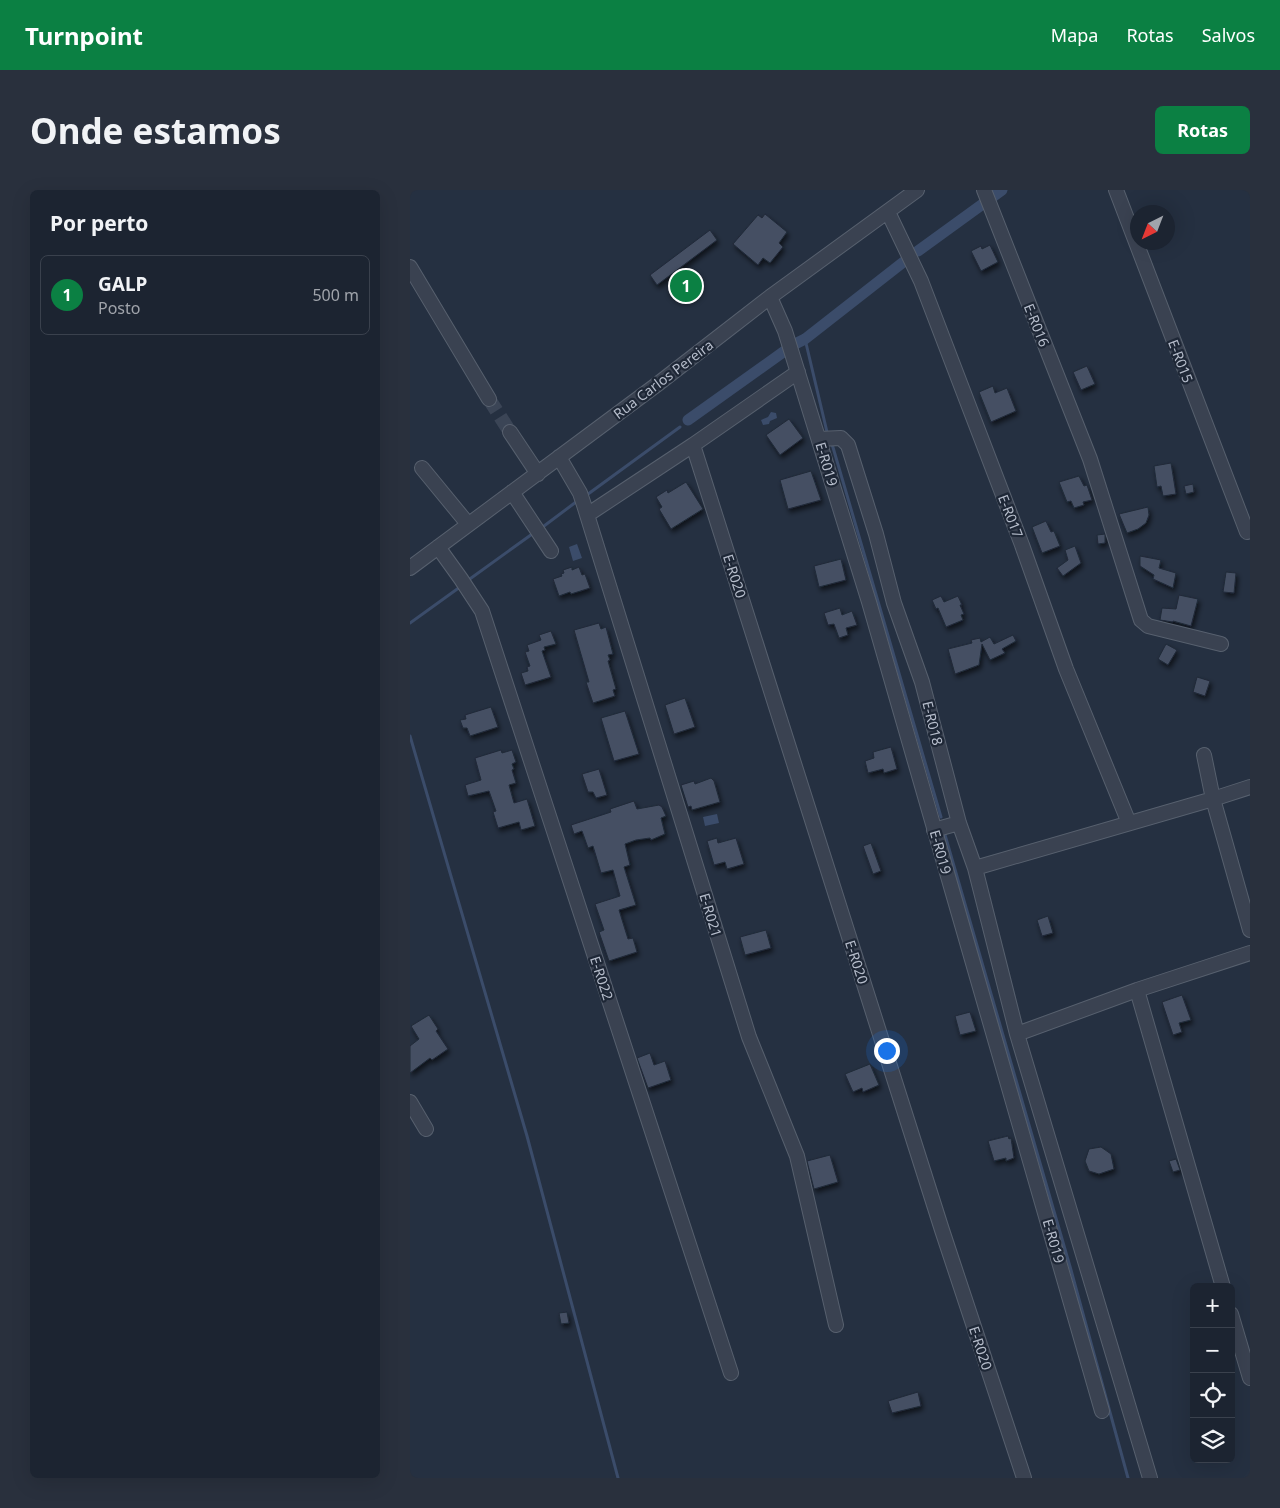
<!DOCTYPE html>
<html lang="pt">
<meta charset="utf-8">
<style>
body{margin:0;font-family:"Noto Sans",sans-serif;background:#29303d;color:#f1f3f6}
.controls{position:absolute;right:15px;bottom:15px;display:grid;overflow:hidden;border-radius:8px;box-shadow:0 5px 20px #0002}
.controls button{width:45px;height:45px;display:grid;place-items:center;padding:0;border:0;border-bottom:1px solid #3a414d;background:#1c2431;color:#f1f3f6;font:25px sans-serif}
.compass{position:absolute;left:720px;top:15px;width:45px;height:45px;border-radius:50%;background:#1c2431;box-shadow:0 5px 20px #0002;rotate:222deg}
.you{position:absolute;left:476px;top:860px;width:18px;height:18px;margin:-12px;border:4px solid #fff;border-radius:50%;background:#1a73e8;box-shadow:0 0 0 8px #1a73e833}
.badge{display:grid;place-items:center;width:32px;height:32px;border-radius:50%;background:#0b8043;color:#fff;font-size:16px;font-weight:700}
.pin{position:absolute;translate:-50% -50%;border:2px solid #fff;box-shadow:0 1px 5px #0006}
.list{margin:0;padding:0;list-style:none}
h2{display:flex;justify-content:space-between;align-items:center;height:65px;margin:0;padding:0 20px;font-size:21px}
h2 small{font-size:16px;font-weight:400;color:#a0a4ab}
.list li{display:grid;grid-template-columns:32px 1fr auto;gap:15px;align-items:center;box-sizing:border-box;height:80px;margin:0 10px 10px;padding:0 10px;border:1px solid #3a414d;border-radius:8px}
.list b{display:block;font-size:19px;white-space:nowrap}
.list p{margin:0;font-size:16px;white-space:nowrap;color:#a0a4ab}
.list em{font-size:16px;font-style:normal;color:#a0a4ab}
.icon{flex:none;width:28px;height:28px;fill:none;stroke:currentColor;stroke-width:2;stroke-linecap:round;stroke-linejoin:round}
.map{position:relative;flex:none;width:840px;height:1288px;overflow:hidden;border-radius:8px}
header{display:flex;align-items:center;gap:30px;box-sizing:border-box;height:70px;padding:0 25px;background:#0b8043;color:#fff}
header strong{font-size:24px}
nav{display:flex;gap:28px;margin-inline-start:auto;font-size:18px}
.intro{display:flex;align-items:center;justify-content:space-between;box-sizing:border-box;height:120px;padding:0 30px}
h1{margin:0;font-size:35px}
.button{padding:12px 22px;border-radius:8px;background:#0b8043;color:#fff;font-size:18px;font-weight:700}
main{display:flex;gap:30px;padding:0 30px}
aside{flex:1;background:#1c2431;border-radius:8px;box-shadow:0 5px 20px #0002}
.map>svg:first-child{display:block}
</style>
<header>
<strong>Turnpoint</strong>
<nav><a>Mapa</a><a>Rotas</a><a>Salvos</a></nav>
</header>
<div class="intro"><h1>Onde estamos</h1><a class="button">Rotas</a></div>
<main>
<aside>
<h2>Por perto<small></small></h2>
<ul class="list">
<li><span class="badge">1</span><div><b>GALP</b><p>Posto</p></div><em>500 m</em></li>
</ul>
</aside>
<div class="map">
<svg width="840" height="1288" viewBox="0 0 840 1288">
<defs>
<filter id="shadow"><feDropShadow dx="2" dy="3.5" stdDeviation="2.5" flood-color="#0009"/></filter>
</defs>
<rect width="100%" height="100%" fill="#253041"/>
<path fill="#3b4c6a" d="M361,222L366,223L367,228L360,231L359,234L353,235L351,230L358,227Z
M167,354L172,368L163,371L159,357Z
M307,624L309,633L295,636L293,627Z"/>
<g fill="none" stroke-linecap="round" stroke-linejoin="round">
<path stroke="#3b4c6a" stroke-width="3" d="M395,149L417,242
M422,254L531,627
M174,307L270,237
M130,339L166,312
M57,391L125,342
M0,433L50,397
M0,546L117,946L208,1288
M535,645L661,1080L718,1288"/>
<path stroke="#3b4c6a" stroke-width="11" d="M508,61L592,0
M383,155L395,149L496,70
M278,230L376,160"/>
</g>
<path fill="#445063" stroke="#202938" filter="url(#shadow)" d="M355,24L377,42L369,53L373,57L360,73L353,68L348,75L323,54L348,25L352,28Z
M300,40L307,50L247,95L240,85Z
M580,55L588,72L571,81L561,61L571,56L572,59Z
M677,176L685,194L671,200L663,182Z
M583,196L585,203L597,198L606,221L581,232L569,202Z
M379,229L393,248L370,265L356,245Z
M761,273L766,304L753,306L751,296L747,297L744,276Z
M401,281L411,310L378,319L370,290Z
M669,286L674,296L677,295L682,310L673,312L674,315L664,318L661,311L657,312L649,292Z
M276,292L293,319L261,339L249,319L252,317L246,307L257,300L258,303Z
M783,294L784,302L776,304L774,296Z
M738,317L739,325L736,333L728,339L717,343L709,324Z
M636,331L641,342L644,341L650,356L632,363L622,337Z
M695,344V353L688,354L687,345Z
M665,356L671,373L653,386L647,378L658,370L655,360Z
M730,366L751,370L749,378L766,383L763,398L743,389L744,385L730,376Z
M431,369L436,390L409,397L404,376Z
M162,377V380L169,377L172,385L175,384L180,398L161,404L160,402L149,406L143,389L152,386L151,384L154,383L153,380Z
M816,382L826,383L824,403L813,402Z
M769,405L788,409L781,436L763,431V432L750,430L752,418L766,419Z
M531,406L534,412L548,406L552,415H550L554,424L551,425L553,430L536,437L528,418L526,419L522,410Z
M430,418L432,425L442,421L447,435L436,438L438,445L429,448L424,434L418,435L414,423Z
M189,433L191,439L196,437L203,464L198,465L200,470L198,471L206,499L203,500L205,506L183,513L176,492H179L164,440Z
M141,441L146,454L134,457L135,460L132,461L141,487L115,495L111,483L118,481L117,477L120,476L115,462L119,461L117,455L131,450L129,445Z
M603,445L606,451L592,459L595,463L580,470L572,454L569,475L545,484L538,459L562,453L561,450L570,448L571,452L580,447L584,454Z
M756,454L767,460L758,475L748,469Z
M787,487L800,491L795,506L783,502Z
M275,508L285,537L264,544L255,515Z
M81,517L88,537L60,546L57,538H53L50,530L56,529L55,525Z
M215,521L229,564L204,571L191,528Z
M481,557L487,579L474,583L473,579L458,583L455,571L464,568L463,562Z
M91,560L92,563L102,560L106,572L102,574L104,579L102,580L106,593L99,595L104,613L117,609L125,636L111,640L109,632L88,638L83,622L86,621L79,601L58,606L55,595L71,590L65,568Z
M189,579L197,605L186,608L183,602H178L172,584Z
M301,588L304,591L310,612L282,620L281,616L278,617L271,595L284,591L285,594Z
M224,611L227,619L249,615L252,617L256,626L251,628L255,644L241,650L240,648L226,650L215,654L220,675L214,677L226,715L209,720L218,749L223,748L227,762L199,771L189,742L194,740L185,714L210,706L203,680L191,683L183,656L178,658L172,641L164,644L161,635L201,622L200,619Z
M307,648L308,653L326,648L334,674L317,679L315,672L304,675L297,651Z
M461,653L471,681L463,684L453,656Z
M638,726L643,743L632,746L627,730Z
M356,740L361,758L335,765L330,747Z
M772,805L781,830L769,833L772,842L763,845L752,812Z
M560,822L566,841L550,845L545,826Z
M19,825L28,839L26,841L38,859L22,870L20,868L0,883V856L9,849L1,836Z
M240,863L244,875L255,871L261,890L238,898L227,868Z
M460,874L469,895L453,902L452,898L443,902L435,884Z
M598,946L599,949L601,948L604,968L596,971V968L584,971L578,951Z
M691,957L701,964L704,979L689,984L679,981L675,971L679,959Z
M420,965L428,992L404,999L397,971Z
M766,969L770,980L763,982L759,971Z
M157,1122L159,1133L151,1134L149,1123Z
M508,1202L511,1216L482,1223L478,1211Z"/>
<g fill="none" stroke-linecap="round" stroke-linejoin="round">
<path stroke="#3b4556" stroke-width="14" stroke-dasharray="14 7" stroke-linecap="butt" d="M79,209L100,242"/>
<g stroke="#57606e" stroke-width="16">
<path id="minor" d="M574,0L680,269L731,430L738,436L811,454
M706,0L837,342
M478,22L511,91L612,355L656,479L719,633
M0,77L79,209
M360,107L375,141L459,412L692,1221
M100,242L128,284
M409,249L431,248L438,255L466,344L484,413L512,492L549,633L565,678L607,844L740,1288
M283,255L532,1040L614,1288
M149,267L170,303L174,315L339,847L387,966L426,1135
M12,278L58,334
M102,302L141,361
M177,325L283,255L388,182
M28,357L51,389L72,421L321,1183
M0,378L249,193L360,107L507,0
M794,565L803,609L840,740
M524,640L549,633
M565,678L803,609L840,597
M727,800L813,1097
M607,844L727,800L840,763
M0,912L16,939
M821,1124L840,1188"/>
</g>
<use href="#minor" stroke="#3a4251" stroke-width="14"/>
</g>
<g text-anchor="middle" dominant-baseline="central" stroke-width="4.5" stroke-linejoin="round" paint-order="stroke">
<g font-size="14" fill="#b6bdcb" stroke="#1e2736">
<text transform="translate(627 135) rotate(68)">E-R016</text>
<text transform="translate(771 171) rotate(69)">E-R015</text>
<text transform="translate(253 189) rotate(-37)">Rua Carlos Pereira</text>
<text transform="translate(417 274) rotate(73)">E-R019</text>
<text transform="translate(601 326) rotate(69)">E-R017</text>
<text transform="translate(325 386) rotate(72)">E-R020</text>
<text transform="translate(523 533) rotate(76)">E-R018</text>
<text transform="translate(531 662) rotate(74)">E-R019</text>
<text transform="translate(301 725) rotate(73)">E-R021</text>
<text transform="translate(447 772) rotate(72)">E-R020</text>
<text transform="translate(192 788) rotate(72)">E-R022</text>
<text transform="translate(644 1051) rotate(74)">E-R019</text>
<text transform="translate(571 1158) rotate(72)">E-R020</text>
</g>
</g>
</svg>
<div class="controls">
<button>+</button>
<button>−</button>
<button><svg class="icon" aria-label="locate" viewBox="0 0 24 24"><circle cx="12" cy="12" r="6"/><path d="M12 2v4M12 18v4M2 12h4M18 12h4"/></svg></button>
<button><svg class="icon" aria-label="layers" viewBox="0 0 24 24"><path d="M12 4l9 5-9 5-9-5zM3 14l9 5 9-5"/></svg></button>
</div>
<svg class="compass" viewBox="-18 -18 36 36"><path d="M0-13l5 13h-10z" fill="#e53935"/><path d="M0 13l5-13h-10z" fill="#a0a4ab"/></svg>
<div class="you"></div>
<div class="pin badge" style="left:276px;top:96px">1</div>
</div>
</main>
